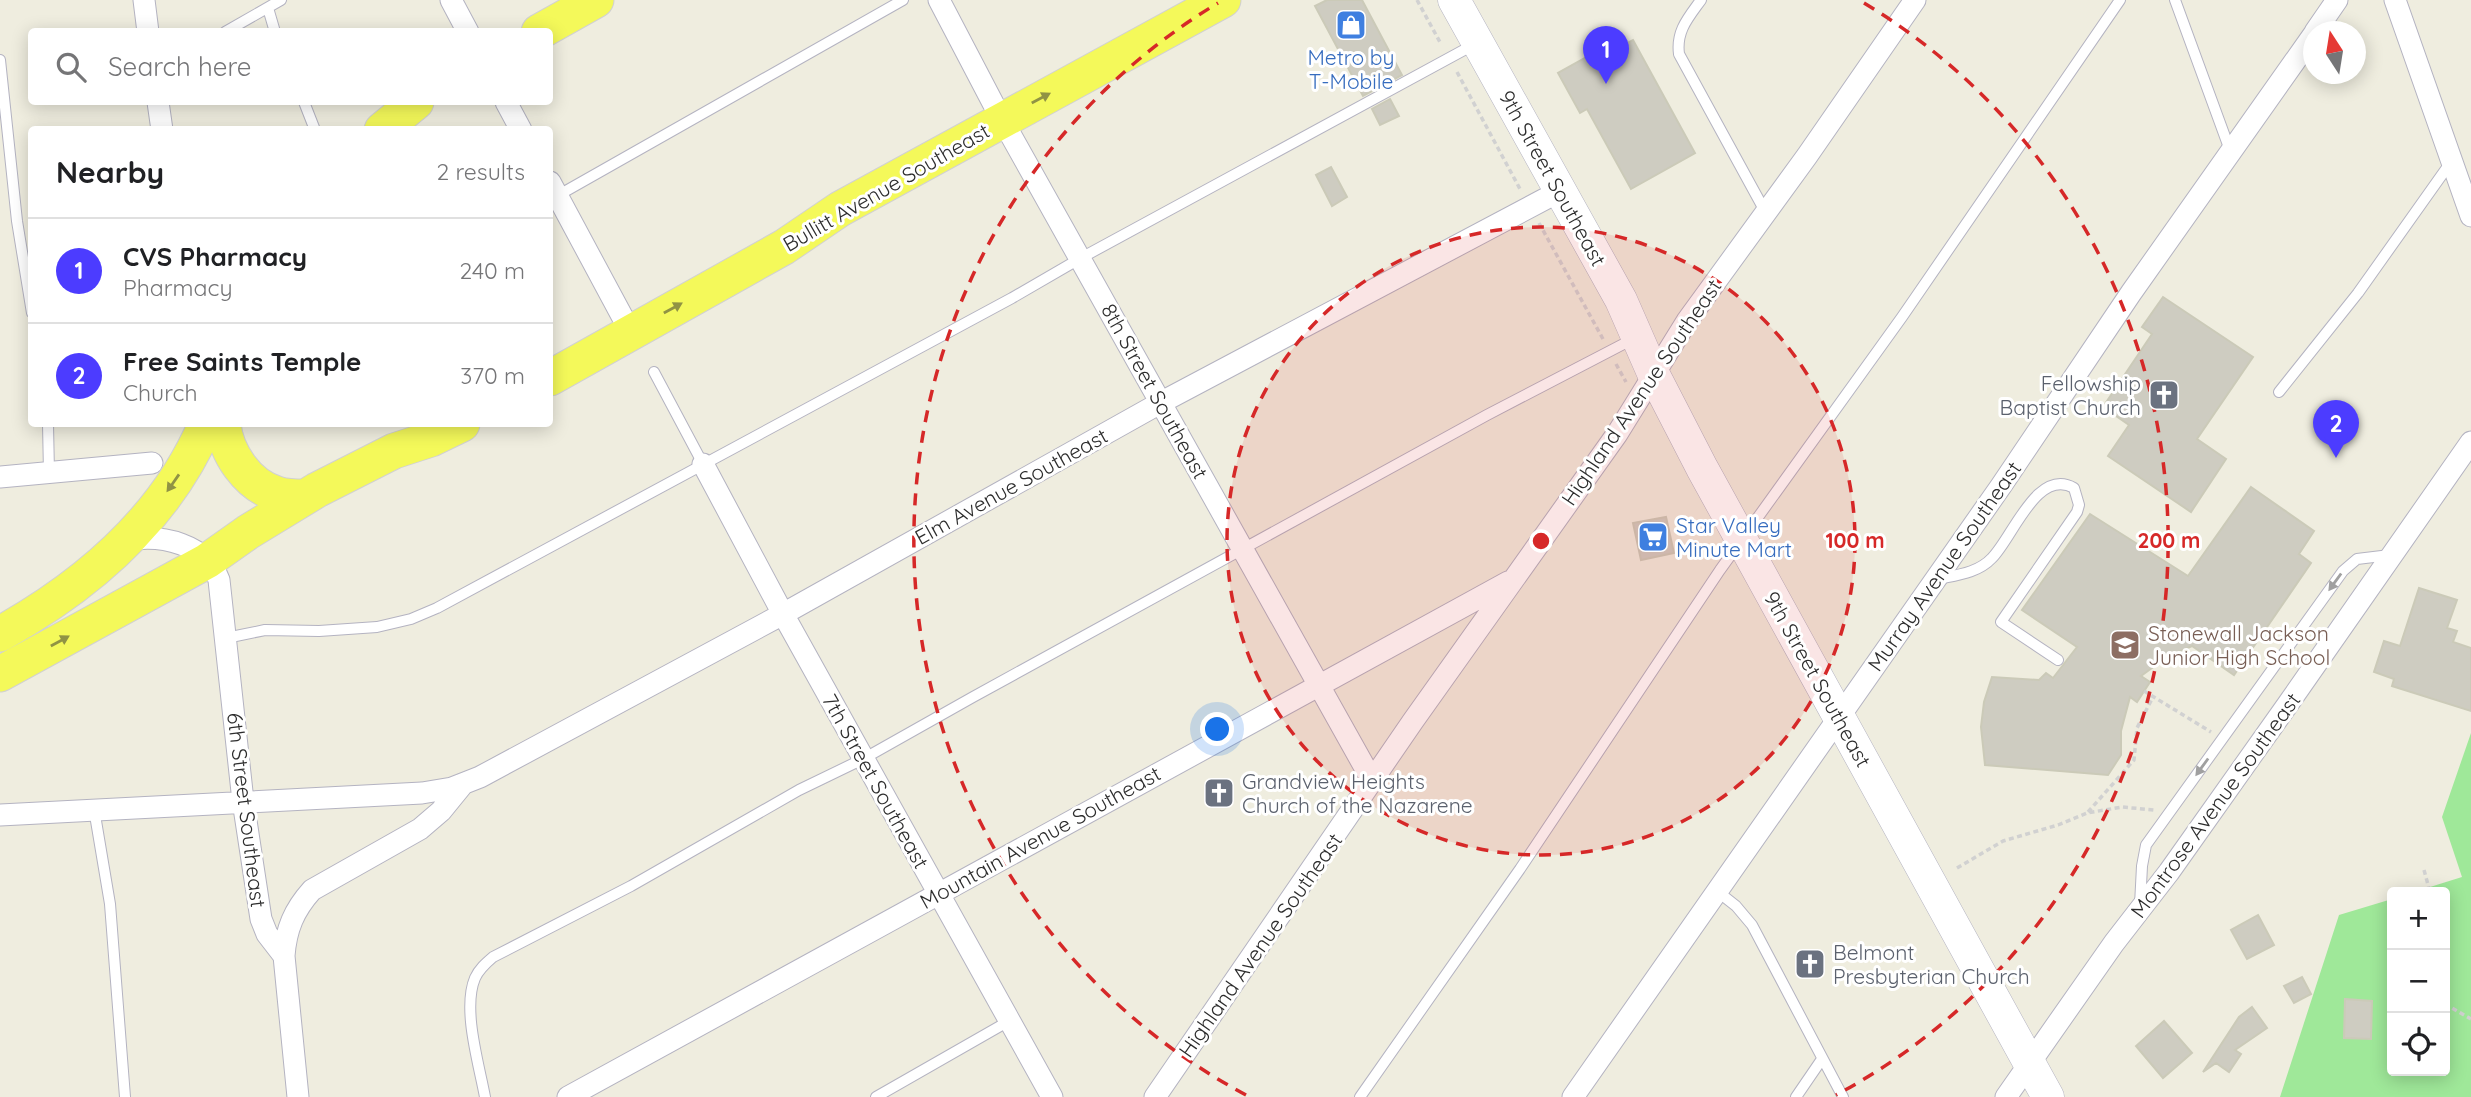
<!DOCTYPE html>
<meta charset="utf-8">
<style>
body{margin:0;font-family:Quicksand,sans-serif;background:#f6f6f6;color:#202124}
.controls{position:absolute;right:21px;bottom:21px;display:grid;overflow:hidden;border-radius:7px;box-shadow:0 4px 18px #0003}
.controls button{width:63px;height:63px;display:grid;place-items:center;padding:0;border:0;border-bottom:2px solid #e0e0e0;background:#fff;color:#202124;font:35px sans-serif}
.compass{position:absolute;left:2303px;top:21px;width:63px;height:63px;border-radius:50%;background:#fff;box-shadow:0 4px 18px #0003;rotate:348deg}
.you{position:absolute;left:1218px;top:730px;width:24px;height:24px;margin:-18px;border:5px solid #fff;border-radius:50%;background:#1a73e8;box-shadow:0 0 0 10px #1a73e833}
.badge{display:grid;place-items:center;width:46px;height:46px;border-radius:50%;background:#4c3cff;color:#fff;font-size:23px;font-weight:700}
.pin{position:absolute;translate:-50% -58px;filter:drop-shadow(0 2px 4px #0008)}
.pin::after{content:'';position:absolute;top:37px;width:24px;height:21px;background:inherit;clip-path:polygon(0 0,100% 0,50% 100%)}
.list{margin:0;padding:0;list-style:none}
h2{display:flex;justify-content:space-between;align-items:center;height:91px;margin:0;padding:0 28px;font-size:30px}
h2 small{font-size:23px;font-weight:400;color:#757577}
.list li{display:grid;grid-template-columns:46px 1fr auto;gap:21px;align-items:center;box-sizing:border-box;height:105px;padding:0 28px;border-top:2px solid #e0e0e0}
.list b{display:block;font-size:26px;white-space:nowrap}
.list p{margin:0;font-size:23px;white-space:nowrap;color:#757577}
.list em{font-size:23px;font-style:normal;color:#757577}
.icon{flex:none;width:38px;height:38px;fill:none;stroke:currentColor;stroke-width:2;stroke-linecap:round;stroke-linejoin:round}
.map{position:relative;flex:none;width:2471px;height:1097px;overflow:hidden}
.search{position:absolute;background:#fff;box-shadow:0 4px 18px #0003;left:28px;top:28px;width:525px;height:77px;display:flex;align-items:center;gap:18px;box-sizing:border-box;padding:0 24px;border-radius:7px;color:#757577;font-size:26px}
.panel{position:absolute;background:#fff;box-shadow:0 4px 18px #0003;left:28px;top:126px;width:525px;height:301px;border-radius:7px}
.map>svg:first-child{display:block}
</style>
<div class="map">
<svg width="2471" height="1097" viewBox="0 0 2471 1097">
<rect width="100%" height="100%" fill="#efeddf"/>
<path fill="#9fe899" d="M2471,733V1097H2280L2339,915L2392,899V1071H2445V892H2414L2462,877L2442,817Z"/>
<path fill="#ceccc1" stroke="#cbcab8" stroke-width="2" d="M1327,0H1362L1402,75L1363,96L1315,6Z
M1633,40L1695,153L1631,189L1587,109L1580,113L1558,73L1603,48L1606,54Z
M1390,99L1399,116L1380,125L1372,109Z
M1331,167L1347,197L1332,206L1316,175Z
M2163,297L2253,357L2197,439L2226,459L2191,512L2108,456L2129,425L2103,407L2152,334L2142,327Z
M2251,487L2314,531L2299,554L2311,563L2234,675L2192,646L2167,657L2141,676L2150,682L2137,702L2130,697L2121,731V755L2108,775L1985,765L1981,727L1984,702L1992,677L2039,680L2046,673L2053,678L2077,647L2022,610L2090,514L2188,576Z
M1666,517L1674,553L1641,560L1633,523Z
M2419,588L2457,600L2447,628L2457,631L2453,642L2471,648V711L2392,686L2394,679L2374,672L2384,641L2400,646Z
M2258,915L2274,945L2247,959L2231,930Z
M2302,977L2311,994L2294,1003L2284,986Z
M2345,999L2372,1001L2371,1039L2344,1038Z
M2252,1007L2267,1028L2235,1050L2241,1054L2229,1072L2216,1063L2203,1072L2239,1017Z
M2164,1021L2192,1053L2163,1078L2136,1046Z"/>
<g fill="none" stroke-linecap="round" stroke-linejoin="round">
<g stroke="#b4b3c1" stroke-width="12">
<path id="lane" d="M1701,0C1688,18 1676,31 1679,54L1766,213
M2175,0L2231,153
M268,8L275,32
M225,32L281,0
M0,60L17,221L32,313
M304,102L315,130
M557,196L903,0
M654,372L703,464
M2279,392L2358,293L2451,162
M48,424L49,473
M1938,579C1957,575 1978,573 1992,558C2013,537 2037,467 2074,488L2079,505L2077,512L2001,622L2058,660
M226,638L265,630L319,631L377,627L411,619L437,608L1012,298L1081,258L1475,44
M94,809L110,904L125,1097
M1717,891L1736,906L1752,925L1843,1097
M2140,905L2142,866L2146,845L2343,571L2357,559L2390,555
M485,1097C479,1064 462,1009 475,978C479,969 486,963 493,957L631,886L799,790L863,759L973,697L1487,415L1635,338
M876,1097L1009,1021
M1360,1097L1520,869L1720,570L1902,317L2120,0
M1796,1097L1822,1059"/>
</g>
<g stroke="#b4b3c1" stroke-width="23">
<path id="street" d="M144,0L148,32
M451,0L468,32
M939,0L995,107L1373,782
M2395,0L2471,216
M2315,32L2337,0
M158,102L162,130
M506,102L521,130
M550,182L630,331
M703,464L783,614L1052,1097
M0,477L152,463
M128,540C162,534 206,544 219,580L243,801L261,919L267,934L284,956L298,1097
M0,815L422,793L452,788L480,777L783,614L1160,403L1560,191
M284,956C286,929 294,910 312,890L420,829L441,811L463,784
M568,1097L1508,582
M1155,1097L1413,721L1617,434L1687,321L1807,156L1915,0
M1573,1097L2001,486L2131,293L2314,34
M2006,1097L2114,943L2169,872L2288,704L2471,442"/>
</g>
<g stroke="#b4b3c1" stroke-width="33">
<path id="secondary" d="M1454,0L1621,300L1653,373L1702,468L2048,1097"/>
</g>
<g stroke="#d1d1d1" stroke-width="37">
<path id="primary" d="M539,32L596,0
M382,130L416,102
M550,378L784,247L840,209L1223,0
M223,424C226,453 247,485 277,494C286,497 296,497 305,497
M0,634C88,585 166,518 206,424
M0,674L207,561L248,532L317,490L394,451L431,439L462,424"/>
</g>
<path stroke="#d1d1d1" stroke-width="3.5" stroke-dasharray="5 3.5" stroke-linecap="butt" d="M1417,0L1441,44
M1457,72L1520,189
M1539,223L1603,339
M1616,364L1626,382
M2144,691L2211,732
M2088,812L2134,760L2137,728L2153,697
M1957,868L2003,841L2058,825L2087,813L2122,807L2154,810
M2424,870L2430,892
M2445,949V960
M2445,1004L2471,1019"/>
<use href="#lane" stroke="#fff" stroke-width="10"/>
<use href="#street" stroke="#fff" stroke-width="21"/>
<use href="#secondary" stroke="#fff" stroke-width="32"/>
<use href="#primary" stroke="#f4f95a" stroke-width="35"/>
</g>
<defs><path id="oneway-solid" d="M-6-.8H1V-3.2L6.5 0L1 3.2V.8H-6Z" transform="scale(1.75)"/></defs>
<g fill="#909344">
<use href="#oneway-solid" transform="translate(1041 98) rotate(-28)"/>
<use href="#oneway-solid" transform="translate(673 308) rotate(-29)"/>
<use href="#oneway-solid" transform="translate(173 483) rotate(125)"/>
<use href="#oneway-solid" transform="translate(60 641) rotate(-29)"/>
</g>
<g fill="#a0a0a0">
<use href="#oneway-solid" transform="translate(2335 582) rotate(126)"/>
<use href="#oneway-solid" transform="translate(2202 767) rotate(126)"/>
</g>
<circle cx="1541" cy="541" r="314" fill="#d62828" fill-opacity=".12"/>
<g fill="none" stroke="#d62828" stroke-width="3.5" stroke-dasharray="12 9">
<circle cx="1541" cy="541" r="314"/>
<path d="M1246 1095A628 628 0 0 1 1218 3M1864 3A628 628 0 0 1 1836 1095"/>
</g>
<defs>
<g id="shop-square" transform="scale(1.575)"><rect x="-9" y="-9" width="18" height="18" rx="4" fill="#3f7fe0" stroke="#fff"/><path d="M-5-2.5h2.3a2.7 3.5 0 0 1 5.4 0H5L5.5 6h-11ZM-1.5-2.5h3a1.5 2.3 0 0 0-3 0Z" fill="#fff"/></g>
<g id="church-square" transform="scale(1.575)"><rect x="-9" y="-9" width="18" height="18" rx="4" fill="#6b7280" stroke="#fff"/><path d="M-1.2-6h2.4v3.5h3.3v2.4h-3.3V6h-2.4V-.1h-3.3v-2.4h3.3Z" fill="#fff"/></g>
<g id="supermarket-square" transform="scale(1.575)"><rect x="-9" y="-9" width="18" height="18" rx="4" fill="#3f7fe0" stroke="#fff"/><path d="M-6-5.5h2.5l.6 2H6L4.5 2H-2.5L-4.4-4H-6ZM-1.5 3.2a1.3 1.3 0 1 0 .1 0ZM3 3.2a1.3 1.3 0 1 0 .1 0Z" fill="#fff"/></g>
<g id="school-square" transform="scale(1.575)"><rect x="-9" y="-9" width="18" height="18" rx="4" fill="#8d6e63" stroke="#fff"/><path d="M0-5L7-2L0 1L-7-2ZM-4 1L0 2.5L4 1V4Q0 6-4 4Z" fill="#fff"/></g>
</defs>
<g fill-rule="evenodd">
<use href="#shop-square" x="1351" y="25"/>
<use href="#church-square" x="2164" y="395"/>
<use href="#supermarket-square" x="1653" y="537"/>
<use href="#school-square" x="2125" y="645"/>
<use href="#church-square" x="1219" y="793"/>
<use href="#church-square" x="1810" y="964"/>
</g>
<g text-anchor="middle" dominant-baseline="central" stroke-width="6" stroke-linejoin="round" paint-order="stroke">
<g font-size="21" fill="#366cbe" stroke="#fff">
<text x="1351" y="57">Metro by<tspan x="1351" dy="24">T-Mobile</tspan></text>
<text x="1676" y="525" text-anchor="start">Star Valley<tspan x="1676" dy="24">Minute Mart</tspan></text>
</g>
<g font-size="21" fill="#2d2d2d" stroke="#fff">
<text transform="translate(1553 178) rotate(61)">9th Street Southeast</text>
<text transform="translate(886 187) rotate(-30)">Bullitt Avenue Southeast</text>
<text transform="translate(1155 391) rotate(61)">8th Street Southeast</text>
<text transform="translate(1641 392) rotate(-56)">Highland Avenue Southeast</text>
<text transform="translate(1011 486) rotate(-29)">Elm Avenue Southeast</text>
<text transform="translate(1944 566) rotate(-55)">Murray Avenue Southeast</text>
<text transform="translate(1818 679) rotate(61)">9th Street Southeast</text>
<text transform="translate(876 781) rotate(61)">7th Street Southeast</text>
<text transform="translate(2215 805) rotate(-54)">Montrose Avenue Southeast</text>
<text transform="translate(247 810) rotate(83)">6th Street Southeast</text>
<text transform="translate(1040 837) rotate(-29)">Mountain Avenue Southeast</text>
<text transform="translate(1260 945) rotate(-55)">Highland Avenue Southeast</text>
</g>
<g font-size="21" fill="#5b616d" stroke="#fff" text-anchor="start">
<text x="2141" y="383" text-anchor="end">Fellowship<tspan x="2141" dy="24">Baptist Church</tspan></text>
<text x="1242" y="781">Grandview Heights<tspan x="1242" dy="24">Church of the Nazarene</tspan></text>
<text x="1833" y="952">Belmont<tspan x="1833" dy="24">Presbyterian Church</tspan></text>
</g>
<g font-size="21" fill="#785e54" stroke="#fff" text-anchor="start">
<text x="2148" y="633">Stonewall Jackson<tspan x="2148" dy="24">Junior High School</tspan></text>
</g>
</g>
<circle cx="1541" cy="541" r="10" fill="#d62828" stroke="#fff" stroke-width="3.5"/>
<g font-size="21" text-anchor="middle" font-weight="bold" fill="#d62828" stroke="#fff" stroke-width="6" stroke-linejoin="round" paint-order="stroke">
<text x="1855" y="548">100 m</text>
<text x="2169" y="548">200 m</text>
</g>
</svg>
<div class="controls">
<button>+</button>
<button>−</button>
<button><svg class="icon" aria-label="locate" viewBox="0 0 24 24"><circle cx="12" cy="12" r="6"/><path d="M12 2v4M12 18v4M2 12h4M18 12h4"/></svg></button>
</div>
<svg class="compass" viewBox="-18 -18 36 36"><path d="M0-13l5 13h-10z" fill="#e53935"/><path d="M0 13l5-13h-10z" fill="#757577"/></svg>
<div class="you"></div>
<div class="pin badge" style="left:1606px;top:84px">1</div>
<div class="pin badge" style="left:2336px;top:458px">2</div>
<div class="search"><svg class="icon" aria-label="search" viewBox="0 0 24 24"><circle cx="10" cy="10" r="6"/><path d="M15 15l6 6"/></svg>Search here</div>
<section class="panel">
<h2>Nearby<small>2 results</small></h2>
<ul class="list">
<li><span class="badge">1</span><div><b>CVS Pharmacy</b><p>Pharmacy</p></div><em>240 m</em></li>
<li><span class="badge">2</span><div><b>Free Saints Temple</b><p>Church</p></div><em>370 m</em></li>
</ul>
</section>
</div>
